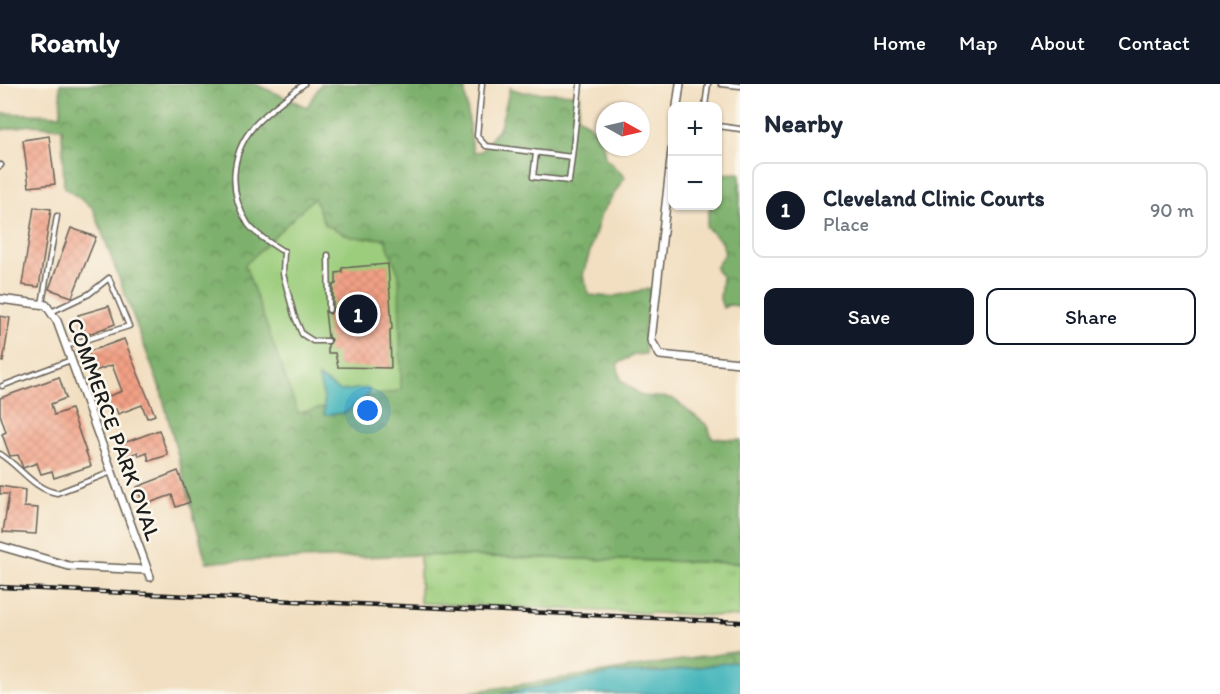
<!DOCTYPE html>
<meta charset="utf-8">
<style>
body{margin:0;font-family:Itim,sans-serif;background:#f2f2f3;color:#1f2937}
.controls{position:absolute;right:18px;top:18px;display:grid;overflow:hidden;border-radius:12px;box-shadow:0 2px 4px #0004}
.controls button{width:54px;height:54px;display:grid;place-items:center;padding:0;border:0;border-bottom:2px solid #e0e1e3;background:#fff;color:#1f2937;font:30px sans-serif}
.compass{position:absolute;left:596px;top:18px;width:54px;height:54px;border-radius:50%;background:#fff;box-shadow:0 2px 4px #0004;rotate:98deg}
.you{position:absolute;left:368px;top:327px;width:21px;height:21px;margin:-15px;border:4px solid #fff;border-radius:50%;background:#1a73e8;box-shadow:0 0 0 9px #1a73e833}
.badge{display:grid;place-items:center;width:39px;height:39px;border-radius:50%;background:#111827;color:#fff;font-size:20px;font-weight:700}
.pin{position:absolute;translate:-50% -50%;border:3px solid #fff;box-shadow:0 2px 6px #0006}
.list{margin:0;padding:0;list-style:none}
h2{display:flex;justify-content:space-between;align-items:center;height:78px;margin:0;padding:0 24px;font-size:26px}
h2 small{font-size:20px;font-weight:400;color:#747a83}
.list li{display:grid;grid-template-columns:39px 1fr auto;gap:18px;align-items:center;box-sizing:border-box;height:96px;margin:0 12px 12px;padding:0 12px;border:2px solid #e0e1e3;border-radius:12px}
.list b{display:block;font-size:22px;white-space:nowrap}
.list p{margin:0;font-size:20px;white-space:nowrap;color:#747a83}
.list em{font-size:20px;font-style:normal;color:#747a83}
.actions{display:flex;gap:12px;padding:18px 24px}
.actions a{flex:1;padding:14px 0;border:2px solid #111827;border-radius:12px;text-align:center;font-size:21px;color:#111827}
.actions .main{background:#111827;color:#fff}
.map{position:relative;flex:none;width:740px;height:610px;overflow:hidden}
header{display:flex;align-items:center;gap:36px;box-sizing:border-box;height:84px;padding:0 30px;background:#111827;color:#fff}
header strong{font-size:28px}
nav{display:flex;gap:33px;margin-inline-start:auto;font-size:21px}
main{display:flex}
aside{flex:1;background:#fff}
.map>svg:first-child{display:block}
</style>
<header>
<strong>Roamly</strong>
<nav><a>Home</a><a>Map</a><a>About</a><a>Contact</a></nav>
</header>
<main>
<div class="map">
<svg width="740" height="610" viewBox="0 0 740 610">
<defs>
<pattern id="grass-tufts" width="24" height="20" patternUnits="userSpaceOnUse" patternTransform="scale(1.5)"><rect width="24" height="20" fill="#9ccd7d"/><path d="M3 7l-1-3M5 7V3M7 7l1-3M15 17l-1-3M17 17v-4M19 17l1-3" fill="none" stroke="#86af6b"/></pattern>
<pattern id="forest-crowns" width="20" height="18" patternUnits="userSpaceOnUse" patternTransform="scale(1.5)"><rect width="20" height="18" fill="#7db06c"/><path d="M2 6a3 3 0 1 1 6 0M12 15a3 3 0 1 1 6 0" fill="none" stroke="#668e58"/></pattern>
<pattern id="building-cross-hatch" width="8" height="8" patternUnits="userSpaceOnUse" patternTransform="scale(1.5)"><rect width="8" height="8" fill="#f2a085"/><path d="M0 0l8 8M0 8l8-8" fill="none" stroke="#cf8972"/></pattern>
</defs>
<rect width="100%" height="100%" fill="#fbf7ec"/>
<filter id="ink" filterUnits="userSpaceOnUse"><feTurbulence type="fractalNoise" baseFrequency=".0167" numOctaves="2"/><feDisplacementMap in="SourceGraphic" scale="12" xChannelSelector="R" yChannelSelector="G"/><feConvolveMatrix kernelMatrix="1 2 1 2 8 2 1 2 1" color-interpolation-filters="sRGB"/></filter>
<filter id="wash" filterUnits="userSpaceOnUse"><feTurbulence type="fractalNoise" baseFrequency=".008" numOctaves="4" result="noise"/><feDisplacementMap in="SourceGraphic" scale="24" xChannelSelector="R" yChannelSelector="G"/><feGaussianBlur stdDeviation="1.35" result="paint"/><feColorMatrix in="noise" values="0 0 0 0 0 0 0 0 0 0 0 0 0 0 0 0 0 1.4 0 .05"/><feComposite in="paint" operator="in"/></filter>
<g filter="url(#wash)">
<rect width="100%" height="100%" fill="#f2dfc1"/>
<path fill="url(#grass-tufts)" stroke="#5c744c" stroke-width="1.5" d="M420,471L740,479V533L420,519Z"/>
<path fill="url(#forest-crowns)" stroke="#4c6644" stroke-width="1.5" fill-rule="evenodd" d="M60,0H255L307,23L321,0H464L473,68L482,67L500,43L510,4L522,8L580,10L578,33C595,43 604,55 605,74L625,93L601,130L583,191L589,211L611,213L652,204L644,248L646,270L634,271L617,280L621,296L642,312L672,314L708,342L712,354L740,356V479L420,471L206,478L161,307L93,124L64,103L62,44L30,41L0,46V29L61,31ZM314,115L325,141L351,153L385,155L298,329Z
M740,89V222L729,221L723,224L720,215L722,192L715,184L725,169L722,158L706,143L710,122H718V90Z
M740,567V577L664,588L615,589L501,610H458Z"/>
<path fill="#9ccd7d" stroke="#5c744c" stroke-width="1.5" d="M314,114L325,141L351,153L385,155L399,191L401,306L298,329L245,181Z"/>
<path fill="#45b5bb" stroke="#30686c" stroke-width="1.5" d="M318,293L340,307L366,304L369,305V310L345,329L324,331V314Z
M740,577V610H501L615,589L664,588Z"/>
<g id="blocks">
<path fill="url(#building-cross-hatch)" d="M49,52L55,100L29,103L23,56Z
M34,123L51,125L39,203L22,201Z
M71,144L96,153L72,213L49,205Z
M388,180L392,245L390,246L391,284L338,283L335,269H328V261L332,256L328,253L325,227L330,230L333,226V201L336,200V189L342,188V184Z
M109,222L115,240L86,251L78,231Z
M0,232L10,234L3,278L0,277Z
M124,255L155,331L147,334L142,321L118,330L116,325L109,328L104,314L122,307L112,281L95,287L88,268Z
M59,293L66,314L51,320L54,331L71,325L91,382L54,394L52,387L41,390L37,379L23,384L18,371L10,372L2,350L6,348L0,330V314Z
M159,346L168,371L149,377L147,369L139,372L138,368L125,373L121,360Z
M178,387L190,418L176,423L172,411L143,421L137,403Z
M0,402L25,406L24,423L38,424L36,450L3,448L9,410H0Z"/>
</g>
</g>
<g filter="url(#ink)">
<use href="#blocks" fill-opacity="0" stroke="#676056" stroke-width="1.5"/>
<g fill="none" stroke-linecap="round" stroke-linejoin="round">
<g stroke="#676056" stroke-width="7">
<path id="lane" d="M482,0L477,52L486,62L572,73L580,0
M721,0L740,2
M705,22L708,0
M718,42L740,45
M536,69L533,93L569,97L572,73
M0,82L1,81
M281,166C270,159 256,151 248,140C228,109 230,70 254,42C268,26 288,13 304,0
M284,167L283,190L294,231L302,250L313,257H328
M328,171L329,226
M42,220L57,132
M51,228L89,210L109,194L129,242L66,262
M2,302L71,276
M0,370C21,383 33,405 57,409L112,388"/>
</g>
<g stroke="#676056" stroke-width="10">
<path id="street" d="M677,22L680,0
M672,66L651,256L660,271L740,279
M0,215L46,221L57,237L150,493
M0,462L69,482L147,486"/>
</g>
<use href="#lane" stroke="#fff" stroke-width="4"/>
<use href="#street" stroke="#fff" stroke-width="7"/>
<g stroke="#1c1c1c" stroke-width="4.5">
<path id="rail" d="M0,503L740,538"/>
</g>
<use href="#rail" stroke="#fbf7ec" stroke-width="2" stroke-dasharray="7" stroke-linecap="butt"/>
</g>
</g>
<g text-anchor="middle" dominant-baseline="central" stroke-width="5" stroke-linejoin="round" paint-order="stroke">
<g font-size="22" fill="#1c1c1c" stroke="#fbf7ec">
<text transform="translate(114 345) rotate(70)">COMMERCE PARK OVAL</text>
</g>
</g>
</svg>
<div class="controls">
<button>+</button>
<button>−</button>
</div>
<svg class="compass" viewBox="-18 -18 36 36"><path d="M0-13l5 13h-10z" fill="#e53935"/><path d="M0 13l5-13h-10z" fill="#747a83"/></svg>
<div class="you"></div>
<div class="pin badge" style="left:358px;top:230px">1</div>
</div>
<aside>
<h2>Nearby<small></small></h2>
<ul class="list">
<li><span class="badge">1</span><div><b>Cleveland Clinic Courts</b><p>Place</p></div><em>90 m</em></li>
</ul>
<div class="actions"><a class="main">Save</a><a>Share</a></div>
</aside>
</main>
